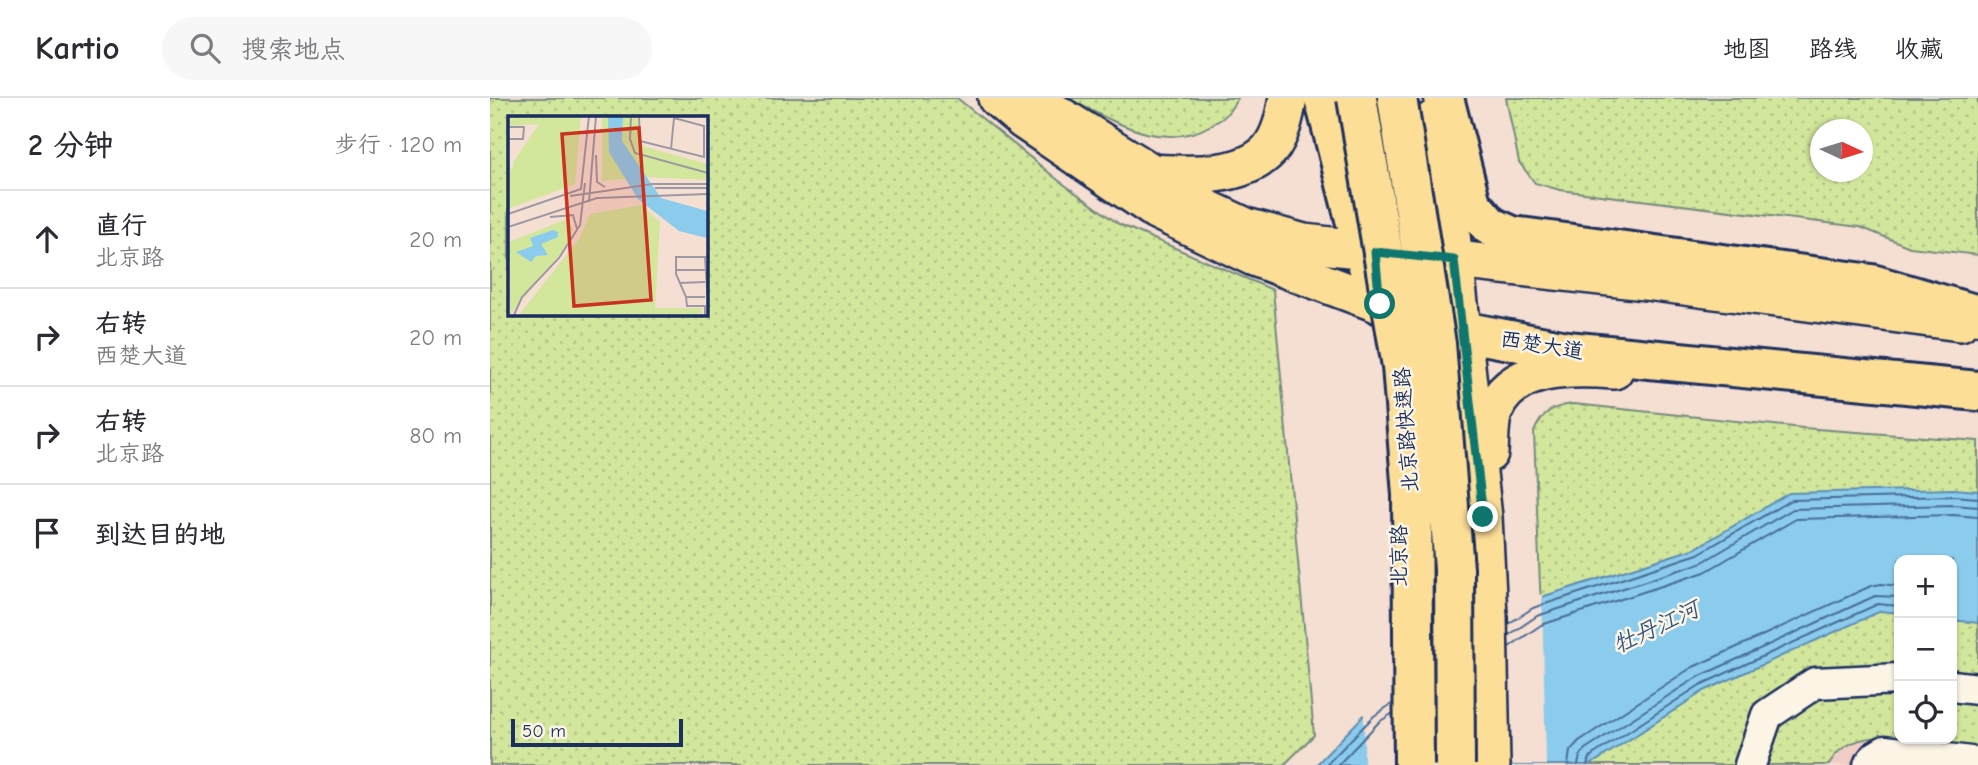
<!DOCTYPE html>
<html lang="zh">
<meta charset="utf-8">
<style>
body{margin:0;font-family:"Comic Neue","LXGW WenKai TC",sans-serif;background:#f7f7f7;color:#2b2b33}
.controls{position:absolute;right:21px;bottom:21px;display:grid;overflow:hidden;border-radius:14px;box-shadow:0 2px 5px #0004}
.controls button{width:63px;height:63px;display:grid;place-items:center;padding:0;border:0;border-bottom:2px solid #e1e1e2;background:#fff;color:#2b2b33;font:35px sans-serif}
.compass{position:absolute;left:1320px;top:21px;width:63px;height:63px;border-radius:50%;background:#fff;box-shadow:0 2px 5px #0004;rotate:94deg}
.scale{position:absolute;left:21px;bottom:18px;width:172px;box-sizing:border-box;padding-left:7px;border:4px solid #1b2f5e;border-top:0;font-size:19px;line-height:24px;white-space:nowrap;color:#1b2f5e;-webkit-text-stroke:5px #fcf5e5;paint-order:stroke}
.stop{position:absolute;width:21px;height:21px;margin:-16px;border:5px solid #0f766e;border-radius:50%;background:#fff}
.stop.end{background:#0f766e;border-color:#fff;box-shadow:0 2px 7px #0008}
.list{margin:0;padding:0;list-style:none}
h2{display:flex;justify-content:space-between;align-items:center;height:91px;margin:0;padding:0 28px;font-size:30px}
h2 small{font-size:23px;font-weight:400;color:#7c7c81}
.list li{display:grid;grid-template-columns:46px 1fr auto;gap:21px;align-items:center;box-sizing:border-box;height:98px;padding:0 28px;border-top:2px solid #e1e1e2}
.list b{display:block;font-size:26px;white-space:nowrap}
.list p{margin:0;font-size:23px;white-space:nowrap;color:#7c7c81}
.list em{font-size:23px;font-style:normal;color:#7c7c81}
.icon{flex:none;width:38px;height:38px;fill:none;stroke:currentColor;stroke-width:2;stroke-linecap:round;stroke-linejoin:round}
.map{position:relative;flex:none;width:1488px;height:667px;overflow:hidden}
header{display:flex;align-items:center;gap:42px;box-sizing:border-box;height:98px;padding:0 35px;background:#fff;border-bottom:2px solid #e1e1e2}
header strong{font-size:33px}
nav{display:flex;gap:38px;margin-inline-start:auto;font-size:24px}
.search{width:490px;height:63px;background:#f7f7f7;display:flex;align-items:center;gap:18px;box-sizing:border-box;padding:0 24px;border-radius:38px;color:#7c7c81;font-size:26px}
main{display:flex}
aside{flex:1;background:#fff}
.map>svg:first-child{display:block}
</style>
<header>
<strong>Kartio</strong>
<div class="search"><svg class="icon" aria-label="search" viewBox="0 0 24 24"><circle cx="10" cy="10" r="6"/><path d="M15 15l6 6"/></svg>搜索地点</div>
<nav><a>地图</a><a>路线</a><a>收藏</a></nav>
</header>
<main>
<aside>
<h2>2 分钟<small>步行 · 120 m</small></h2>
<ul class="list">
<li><svg class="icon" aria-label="ahead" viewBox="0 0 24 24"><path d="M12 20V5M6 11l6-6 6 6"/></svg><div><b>直行</b><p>北京路</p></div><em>20 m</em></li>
<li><svg class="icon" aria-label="right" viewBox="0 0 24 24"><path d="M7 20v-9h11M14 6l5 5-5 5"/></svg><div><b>右转</b><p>西楚大道</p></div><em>20 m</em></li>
<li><svg class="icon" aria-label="right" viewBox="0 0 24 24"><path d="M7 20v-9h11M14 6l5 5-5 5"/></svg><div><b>右转</b><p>北京路</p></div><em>80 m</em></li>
<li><svg class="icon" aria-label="arrive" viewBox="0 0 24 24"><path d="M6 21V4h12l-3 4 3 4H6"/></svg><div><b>到达目的地</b></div></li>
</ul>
</aside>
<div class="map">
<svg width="1488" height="667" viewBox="0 0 1488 667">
<defs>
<pattern id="grass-dots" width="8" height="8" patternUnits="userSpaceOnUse" patternTransform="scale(1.75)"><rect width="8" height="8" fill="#d2e79c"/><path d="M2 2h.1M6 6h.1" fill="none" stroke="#b4c689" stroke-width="1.8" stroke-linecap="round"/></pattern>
</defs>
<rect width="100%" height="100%" fill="#f5ded2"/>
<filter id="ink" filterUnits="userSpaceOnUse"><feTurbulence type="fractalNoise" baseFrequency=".0143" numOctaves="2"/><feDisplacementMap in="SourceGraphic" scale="14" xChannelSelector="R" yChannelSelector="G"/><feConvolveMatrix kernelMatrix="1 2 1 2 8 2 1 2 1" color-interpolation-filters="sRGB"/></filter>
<g filter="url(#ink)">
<path fill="#f0cec5" d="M1397,638L1488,649V667H1339L1346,654L1355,645Z"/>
<path fill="url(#grass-dots)" stroke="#768b7d" stroke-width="2" fill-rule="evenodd" d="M0,0H467L568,82L629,126L783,192L824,637L794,667H0ZM215,19V215H19V19Z
M577,0H748C744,6 740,13 735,18C732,22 725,24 721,27C673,56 622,22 577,0Z
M1016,0H1488V157L1420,149L1370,129L1070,92L1045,85L1029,64ZM1330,32H1372V74H1330Z
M1084,306L1313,330L1488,343V649L1419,641H1462V462H1409V640C1383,637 1351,641 1339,667H1062L1050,488L1044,334C1052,314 1063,308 1084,306Z"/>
<path fill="#8bcbec" stroke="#5e8db3" stroke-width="2" d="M1464,391L1488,393V525L1462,522V462H1409V515L1391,513L1214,593L1100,667H826L879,612L1039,503L1206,450L1299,395Z"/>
<path fill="#f5ded2" d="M1052,496L1056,667H874V613L877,610L1037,501Z"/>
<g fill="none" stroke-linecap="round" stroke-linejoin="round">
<path stroke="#486d97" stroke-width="2" d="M1018,526L1043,510L1208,456L1301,402L1464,398L1488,400
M1019,537L1047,518L1211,465L1303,411L1464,407L1488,409
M1019,549L1051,527L1215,474L1306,421L1463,417L1488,419
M836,667L884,618L903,605
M848,667L889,624L903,615
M1078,667L1080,653L1089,643L1201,570L1381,488L1391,486L1409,488
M1088,667L1090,658L1095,651L1206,580L1385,498L1409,499
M1097,667L1101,658L1210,587L1388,506L1409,508"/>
<g stroke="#1b2f5e" stroke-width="35">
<path id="minor" d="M1462,588L1488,591
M1260,667L1277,617L1325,585L1409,581
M1379,667L1385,659L1395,653L1488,665"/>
</g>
<g stroke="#1b2f5e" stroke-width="42">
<path id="major" d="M507,0L533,22L666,112L764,159L890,206
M541,0L662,75L694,100L756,129L814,145L1164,184L1470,224
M943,22L954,81L964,161L993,419L998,518L1001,667
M662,75C697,77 752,81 779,52C791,38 795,17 798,0
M999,355C1000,342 999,324 1004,312C1022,267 1083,269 1124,272"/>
</g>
<g stroke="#1b2f5e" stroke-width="44">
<path id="highway" d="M834,0C853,69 867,139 890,206L972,233L1077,253L1488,293
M954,0L981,106L1000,128L1022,138L1382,186L1488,217"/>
</g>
<use href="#minor" stroke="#fcf5e5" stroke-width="30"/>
<use href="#major" stroke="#fcde96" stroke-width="37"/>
<use href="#highway" stroke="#fcde96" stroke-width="38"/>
<g stroke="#1b2f5e" stroke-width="44" stroke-linecap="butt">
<path id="highway-bridge" d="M867,0L912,268L922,397L924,667
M907,0L946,246L964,471L965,667"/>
</g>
<use href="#highway-bridge" stroke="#fcde96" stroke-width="38"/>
</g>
</g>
<g fill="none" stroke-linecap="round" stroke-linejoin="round" filter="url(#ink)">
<path stroke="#0f766e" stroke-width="9" d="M890,206L885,154L964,162L993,419"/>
</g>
<g text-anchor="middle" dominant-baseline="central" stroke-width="5" stroke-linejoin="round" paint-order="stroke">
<g font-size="21" fill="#1b2f5e" stroke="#fcf5e5">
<text transform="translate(1052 247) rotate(9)">西楚大道</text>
<text transform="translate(916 332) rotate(-94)">北京路快速路</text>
<text transform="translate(909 458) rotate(-90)">北京路</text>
</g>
<g font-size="23" font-style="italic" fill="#375682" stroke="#fcf5e5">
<text transform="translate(1166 529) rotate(-25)">牡丹江河</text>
</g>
</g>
<g transform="translate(18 18)">
<rect width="200" height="200" fill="#f5ded2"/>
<path d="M0,0H73L67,68L0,93V42L4,56L6,45L31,8L0,10ZM94,0H129L131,29L199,48V64L138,61L94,65ZM133,89L152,106L147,192H194V199H11L71,123L82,98ZM59,103L65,113L57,132L2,199L1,126Z" fill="#d2e79c"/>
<path d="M100,0H115L114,25L153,82L199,95V122L171,115L130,83L101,36ZM45,114L50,116V121L33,128L40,139L28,140L23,146L8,136L25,130L22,122Z" fill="#8bcbec"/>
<path fill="none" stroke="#9e98a4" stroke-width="2" d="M123,0L122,23L127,37L200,57M131,0L132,25L196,41V10L166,2M0,11H16L15,23H0M163,33L166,2M88,39L89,66L97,71M147,72H200M62,80L145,68H200M81,86L88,0M0,98L73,73L81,0M42,101L65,99L69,113M0,111L89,82L200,78M197,141L200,190M168,154H197M172,167L197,166M178,181L179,190H197V199M197,181H178L168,158V141H200M6,199L14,181L51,142L72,109L77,67"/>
<path fill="#c8321e" fill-opacity="0.15" stroke="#c8321e" stroke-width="3.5" d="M131,12L143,184L66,190L54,18Z"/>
<rect width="200" height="200" fill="none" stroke="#1b2f5e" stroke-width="3.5"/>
</g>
</svg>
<div class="controls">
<button>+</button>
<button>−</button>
<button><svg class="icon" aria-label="locate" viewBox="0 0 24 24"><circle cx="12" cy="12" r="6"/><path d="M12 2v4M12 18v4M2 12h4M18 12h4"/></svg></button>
</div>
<svg class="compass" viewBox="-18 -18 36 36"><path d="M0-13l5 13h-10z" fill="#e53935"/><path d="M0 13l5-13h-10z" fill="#7c7c81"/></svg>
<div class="scale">50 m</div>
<div class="stop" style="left:890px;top:206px"></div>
<div class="stop end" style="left:993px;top:419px"></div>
</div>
</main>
